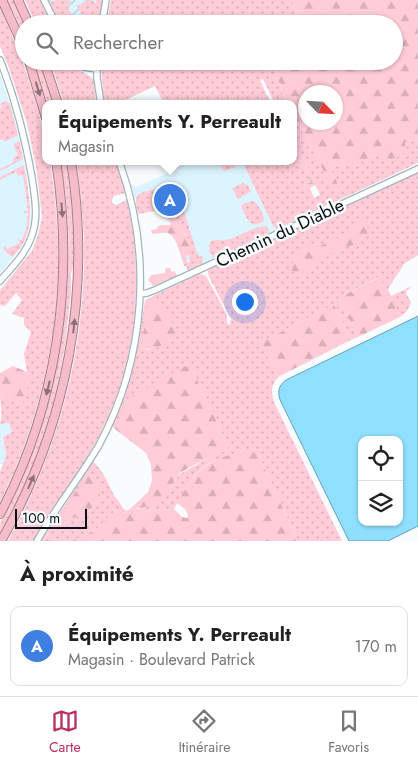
<!DOCTYPE html>
<html lang="fr">
<meta charset="utf-8">
<style>
body{margin:0;font-family:Jost,sans-serif;background:#f2f2f2;color:#222}
.controls{position:absolute;right:15px;bottom:15px;display:grid;overflow:hidden;border-radius:10px;box-shadow:0 1px 4px #0004}
.controls button{width:45px;height:45px;display:grid;place-items:center;padding:0;border:0;border-bottom:1px solid #e0e0e0;background:#fff;color:#222;font:25px sans-serif}
.compass{position:absolute;left:298px;top:85px;width:45px;height:45px;border-radius:50%;background:#fff;box-shadow:0 1px 4px #0004;rotate:115deg}
.scale{position:absolute;left:15px;bottom:12px;width:72px;box-sizing:border-box;padding-left:5px;border:2px solid #0a1114;border-top:0;font-size:14px;line-height:18px;white-space:nowrap;color:#0a1114;-webkit-text-stroke:4px #f8fcfe;paint-order:stroke}
.you{position:absolute;left:244px;top:301px;width:18px;height:18px;margin:-12px;border:4px solid #fff;border-radius:50%;background:#1a73e8;box-shadow:0 0 0 8px #1a73e833}
.badge{display:grid;place-items:center;width:32px;height:32px;border-radius:50%;background:#b92d61;color:#fff;font-size:16px;font-weight:700}
.pin{position:absolute;translate:-50% -50%;border:2px solid #fff;box-shadow:0 1px 5px #0006}
.popup{position:absolute;left:42px;top:100px;width:255px;height:65px;box-sizing:border-box;display:grid;place-content:center;border-radius:10px;background:#fff;filter:drop-shadow(0 1px 4px #0005);font-size:16px;white-space:nowrap;color:#767676}
.popup b{font-size:19px;color:#222}
.popup::after{content:'';position:absolute;left:50%;top:100%;margin-left:-10px;border:10px solid transparent;border-top-color:#fff}
.list{margin:0;padding:0;list-style:none}
h2{display:flex;justify-content:space-between;align-items:center;height:65px;margin:0;padding:0 20px;font-size:21px}
h2 small{font-size:16px;font-weight:400;color:#767676}
.list li{display:grid;grid-template-columns:32px 1fr auto;gap:15px;align-items:center;box-sizing:border-box;height:80px;margin:0 10px 10px;padding:0 10px;border:1px solid #e0e0e0;border-radius:10px}
.list b{display:block;font-size:19px;white-space:nowrap}
.list p{margin:0;font-size:16px;white-space:nowrap;color:#767676}
.list em{font-size:16px;font-style:normal;color:#767676}
.icon{flex:none;width:28px;height:28px;fill:none;stroke:currentColor;stroke-width:2;stroke-linecap:round;stroke-linejoin:round}
.map{position:relative;flex:none;width:418px;height:541px;overflow:hidden}
.search{position:absolute;background:#fff;box-shadow:0 1px 4px #0004;left:15px;right:15px;top:15px;height:55px;display:flex;align-items:center;gap:12px;box-sizing:border-box;padding:0 18px;border-radius:28px;color:#767676;font-size:19px}
.sheet{height:155px;background:#fff}
nav{display:flex;justify-content:space-around;align-items:center;box-sizing:border-box;height:70px;border-top:1px solid #e0e0e0;background:#fff;font-size:14px;color:#767676}
nav a{display:grid;justify-items:center;gap:2px}
nav .on{color:#b92d61}
.map>svg:first-child{display:block}
</style>
<div class="map">
<svg width="418" height="541" viewBox="0 0 418 541">
<defs>
<pattern id="industrial-furrows" width="10" height="10" patternUnits="userSpaceOnUse" patternTransform="scale(1.25)"><rect width="10" height="10" fill="#dcf4fe"/><path d="M-1 1l2-2M0 10L10 0M9 11l2-2" fill="none" stroke="#bbd0d9"/></pattern>
<pattern id="grass-dots" width="8" height="8" patternUnits="userSpaceOnUse" patternTransform="scale(1.25)"><rect width="8" height="8" fill="#ffccd8"/><path d="M2 2h.1M6 6h.1" fill="none" stroke="#d9aeb8" stroke-width="1.8" stroke-linecap="round"/></pattern>
<pattern id="forest-firs" width="22" height="20" patternUnits="userSpaceOnUse" patternTransform="scale(1.25)"><rect width="22" height="20" fill="#ffccd8"/><path d="M5 1l3.5 6h-7zM16 11l3.5 6h-7z" fill="#d9aeb8"/></pattern>
</defs>
<rect width="100%" height="100%" fill="#f8fcfe"/>
<path fill="#dcf4fe" d="M0,75L10,104L19,137L26,175L30,213L28,232L23,243L16,254L0,273Z
M163,161H242L273,226L277,229L188,271L186,266V262L175,222L169,209H167L159,189L137,195L135,200L130,184L136,187L168,173Z
M9,423L12,433L3,437L6,456L3,465L0,464V424Z"/>
<path fill="url(#industrial-furrows)" d="M48,0H103L98,24H59Z"/>
<path fill="url(#grass-dots)" fill-rule="evenodd" d="M7,0H13L25,24L24,36L16,17Z
M25,0H40L52,24H36Z
M56,0H69L71,3L67,6L75,20L82,16L77,6L89,0H93L94,3H96V0H103L98,24H59L50,5L51,2Z
M111,0H291L303,24H106Z
M0,8C14,38 26,68 35,100C41,121 46,139 46,161H50C52,177 55,194 56,210C65,310 45,412 0,502V472L6,456L3,437L12,432L9,423L0,424C3,413 0,405 0,393L13,402L31,377L27,372L24,354L31,332L24,325V318L12,314L22,300L16,293L5,306L0,305V290L32,251L38,235L42,217L37,172L27,123L9,68L0,46Z
M33,61H39L53,104H47Z
M50,61H71C78,72 86,72 94,80L96,104H64Z
M101,61H290L275,72L287,104H275L263,79L260,80L271,104H164L155,86L123,101L122,104H104Z
M6,101L10,104L18,135L5,142L3,139L0,140V108L2,107L0,104Z
M294,116L335,191L337,192L338,191V184L331,170L335,166L363,161L374,155L391,159L405,150V143C409,139 413,139 418,141V163L277,229L273,226L242,161H294V151L295,150L311,182L303,185L313,199L314,198L320,195V192L294,140Z
M20,141L23,159L0,171V169L14,162L13,158L18,155L13,144Z
M60,161H66L71,198L74,246V264L71,273V292L65,346L55,397L37,456L16,505L0,535C0,532 0,527 0,524C2,516 10,505 14,497C23,477 31,457 38,436C63,360 74,279 66,199C65,186 62,174 60,161Z
M77,161H115L126,193L114,196L112,200V203L116,205L127,200C145,279 137,367 98,438C79,474 53,506 33,541H8C58,451 85,351 84,249C84,219 80,190 77,161Z
M163,161H177L180,167L168,173Z
M224,161H231L236,167L224,171L219,163Z
M24,165C29,194 39,235 12,257L4,250L3,248L5,246L7,249L20,243L18,239L22,240L27,226L28,213H24V211H28L23,175L18,176L16,172L0,180V177Z
M418,172V255L404,264L388,289L391,296L412,286L406,292L407,295L411,302C409,309 406,313 400,317L379,277L338,298L358,337L351,340L334,305L261,342L278,377C271,386 271,392 274,402L342,541H298L257,452C249,448 242,451 234,454C227,457 218,459 211,462C193,472 184,492 174,509L130,513L115,511L97,529L80,538H71L61,541H56L48,533L45,541H41L93,462C103,469 109,486 115,497C120,501 121,507 126,511L130,509H140L171,488L178,475L216,454L227,450L228,446L193,371L120,418L115,429L112,427L123,401L134,365L145,301L147,299L199,274H201L206,276L227,315V323L230,325L231,319L209,277L208,273V270ZM148,305L153,348L149,350L142,348ZM99,501L83,516L73,518L57,529L49,532Z
M243,183L248,185L251,191L250,192L239,199L236,196L232,188Z
M157,188L159,189L167,209L138,214C137,207 134,200 138,194Z
M169,201L175,215L180,212L179,209L183,207L196,250L199,256H203L202,264L188,271L186,266V263L190,262L187,236L175,223L170,212L171,211L168,202Z
M251,201C252,201 253,201 255,202C258,204 264,215 264,219C263,222 261,223 258,224C248,226 244,213 241,205Z
M266,226L269,230L267,235L213,258C209,254 208,246 211,241C217,239 222,241 227,240C241,236 252,227 266,226Z"/>
<path fill="url(#forest-firs)" fill-rule="evenodd" d="M291,0H418V141C413,139 409,139 405,143V150L401,156L391,159L374,155L363,161L335,166L331,170L338,184V191L337,192H335L294,116V104L287,103L275,72L290,61H394V24H303ZM306,92H336V122H306Z
M294,140L320,192L321,196L315,185L310,188L314,198V200L309,198L303,185L311,182L295,150L297,148Z
M167,209H169L175,223L178,227L185,226V228L181,230C187,237 195,246 189,255L186,256L187,263L186,266H184C181,257 177,237 168,233C164,232 156,234 152,234L151,230L157,229V227L161,225H170L171,224C169,218 162,217 160,211Z
M362,221H365C369,226 369,235 364,239C359,245 350,245 343,248C330,253 315,266 303,273L292,271L293,258L299,253L302,246L318,247L343,235Z
M167,268H170L172,272L175,271L177,276L153,286L148,280L151,275L165,273V269Z
M380,277L400,317L358,337L338,298Z
M156,298H159L177,331C170,342 155,352 142,348C144,337 144,317 148,307C149,303 152,301 156,298Z
M334,305L351,340L278,377L261,342Z
M13,366L27,372L31,376L22,407L13,402L0,393V373Z
M185,366L193,371L228,446L227,450C217,454 185,468 178,475C175,479 173,485 170,489C161,502 146,509 130,509L148,492L152,480L151,465L146,453L115,429L127,399Z
M245,450H252L257,452L298,541H61L71,538H80L97,529L115,511L130,513L174,509L182,517L187,518L188,515L185,509L177,503C186,488 195,472 210,463C221,457 234,454 245,450Z
M87,475L95,476L99,485L100,494L99,501L83,516L73,518L57,529L49,533L56,541H45L50,530Z"/>
<path fill="#8fdffe" stroke="#67a1b8" fill-rule="evenodd" d="M418,316V526L388,541H349L281,402C277,393 278,386 286,380ZM362,440H399V522H362Z"/>
<g fill="none" stroke-linecap="round" stroke-linejoin="round">
<g stroke="#a0b4bd" stroke-width="8">
<path id="minor" d="M44,0L56,24
M102,24L106,0
M0,60C15,98 25,137 32,178C35,198 39,219 31,238C25,255 11,268 0,281
M76,61L83,67L97,69
M97,61V78L101,104
M140,294L147,293L155,290L418,169
M37,541C55,508 80,478 99,445C146,358 153,254 119,161"/>
</g>
<g stroke="#a3808a" stroke-width="10">
<path id="highway" d="M2,0L24,48
M18,0L29,24
M29,61L46,118
M44,61L58,104
M0,514C57,406 75,281 56,161
M1,541C67,427 92,291 71,161"/>
</g>
<use href="#minor" stroke="#fff" stroke-width="5.5"/>
<use href="#highway" stroke="#f6bcca" stroke-width="8"/>
</g>
<defs><path id="oneway-solid" d="M-6-.8H1V-3.2L6.5 0L1 3.2V.8H-6Z" transform="scale(1.25)"/></defs>
<g fill="#8c6f78">
<use href="#oneway-solid" transform="translate(38 89) rotate(73)"/>
<use href="#oneway-solid" transform="translate(62 210) rotate(85)"/>
<use href="#oneway-solid" transform="translate(74 326) rotate(-84)"/>
<use href="#oneway-solid" transform="translate(48 388) rotate(104)"/>
<use href="#oneway-solid" transform="translate(31 482) rotate(-66)"/>
</g>
<g text-anchor="middle" dominant-baseline="central" stroke-width="5" stroke-linejoin="round" paint-order="stroke">
<g font-size="18" fill="#0a1114" stroke="#f8fcfe">
<text transform="translate(280 233) rotate(-25)">Chemin du Diable</text>
</g>
</g>
</svg>
<div class="controls">
<button><svg class="icon" aria-label="locate" viewBox="0 0 24 24"><circle cx="12" cy="12" r="6"/><path d="M12 2v4M12 18v4M2 12h4M18 12h4"/></svg></button>
<button><svg class="icon" aria-label="layers" viewBox="0 0 24 24"><path d="M12 4l9 5-9 5-9-5zM3 14l9 5 9-5"/></svg></button>
</div>
<svg class="compass" viewBox="-18 -18 36 36"><path d="M0-13l5 13h-10z" fill="#e53935"/><path d="M0 13l5-13h-10z" fill="#767676"/></svg>
<div class="scale">100 m</div>
<div class="you"></div>
<div class="pin badge" style="left:170px;top:200px;background:#3f7fe0">A</div>
<div class="popup"><b>Équipements Y. Perreault</b>Magasin</div>
<div class="search"><svg class="icon" aria-label="search" viewBox="0 0 24 24"><circle cx="10" cy="10" r="6"/><path d="M15 15l6 6"/></svg>Rechercher</div>
</div>
<section class="sheet">
<h2>À proximité<small></small></h2>
<ul class="list">
<li><span class="badge" style="background:#3f7fe0">A</span><div><b>Équipements Y. Perreault</b><p>Magasin · Boulevard Patrick</p></div><em>170 m</em></li>
</ul>
</section>
<nav>
<a class="on"><svg class="icon" aria-label="map" viewBox="0 0 24 24"><path d="M3 6l6-2 6 2 6-2v14l-6 2-6-2-6 2zM9 4v14M15 6v14"/></svg>Carte</a>
<a><svg class="icon" aria-label="directions" viewBox="0 0 24 24"><path d="M12 3l9 9-9 9-9-9zM9 14v-3h6M13 9l2 2-2 2"/></svg>Itinéraire</a>
<a><svg class="icon" aria-label="saved" viewBox="0 0 24 24"><path d="M7 4h10v16l-5-4-5 4z"/></svg>Favoris</a>
</nav>
